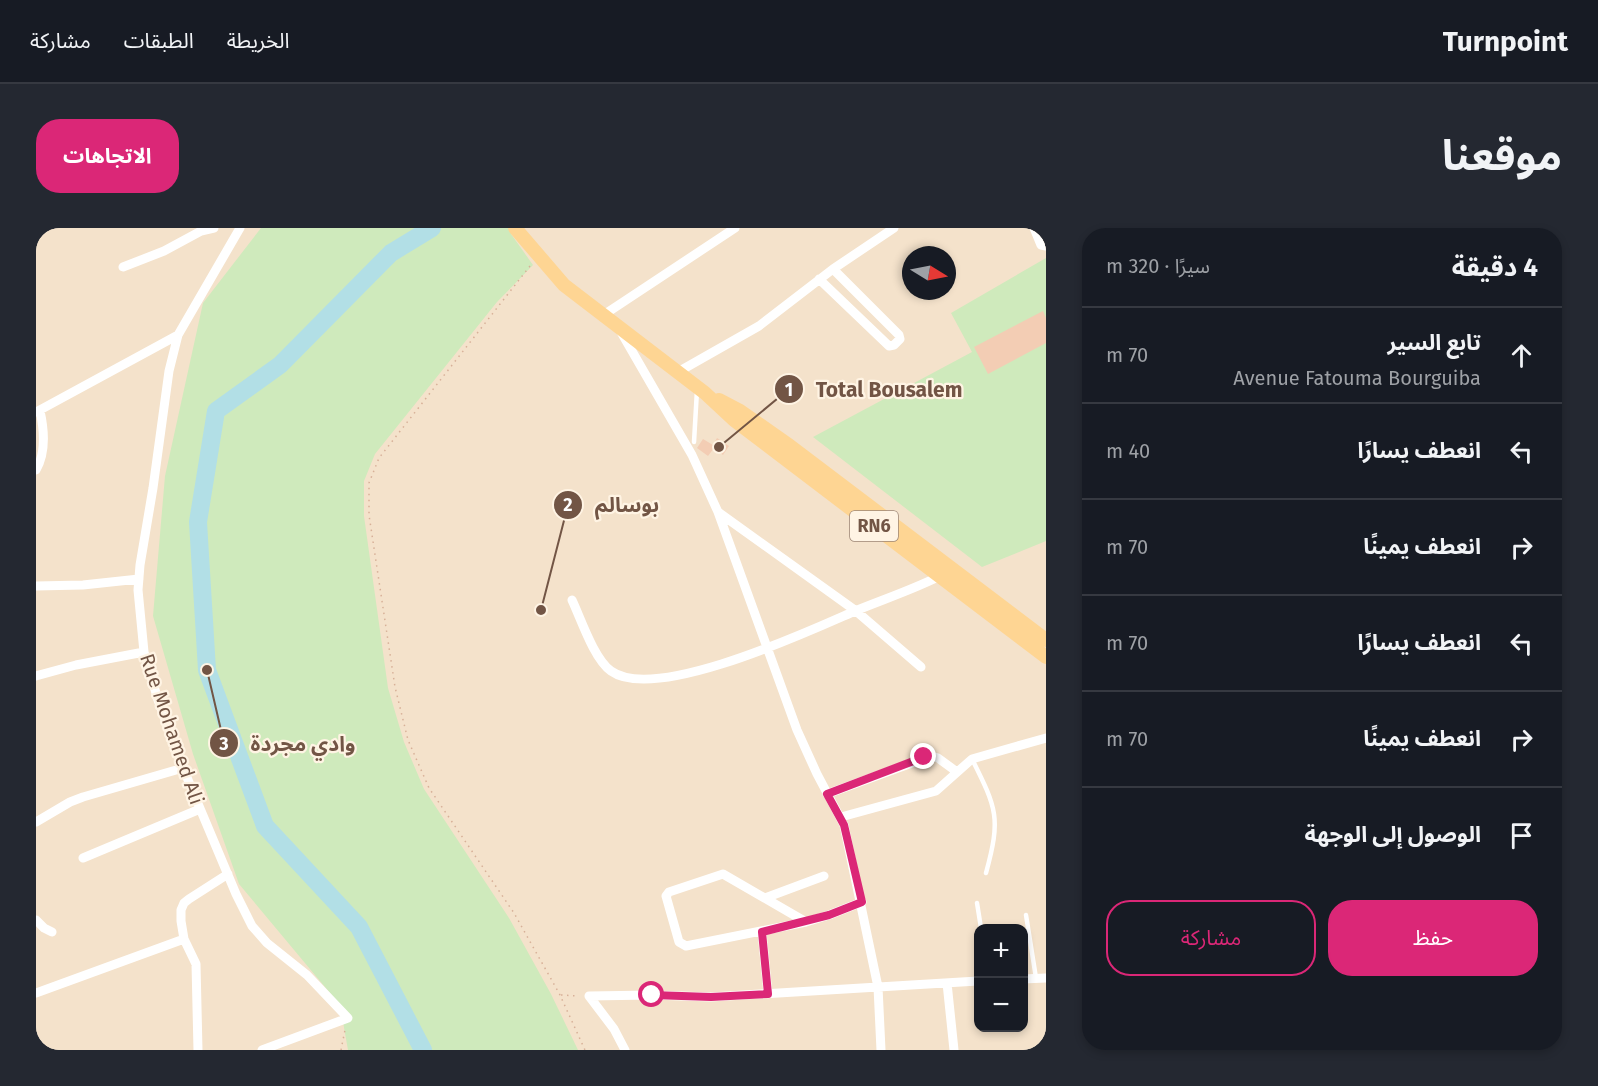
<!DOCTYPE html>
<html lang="ar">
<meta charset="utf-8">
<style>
body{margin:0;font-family:"Fira Sans","Noto Sans Arabic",sans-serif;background:#242831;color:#f1f3f6;direction:rtl}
.controls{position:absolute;right:18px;bottom:18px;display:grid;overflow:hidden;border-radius:12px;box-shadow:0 3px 9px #0003}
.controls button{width:54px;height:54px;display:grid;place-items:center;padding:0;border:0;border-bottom:2px solid #363941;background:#171b24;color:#f1f3f6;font:30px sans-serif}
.compass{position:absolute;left:866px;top:18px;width:54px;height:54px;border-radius:50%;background:#171b24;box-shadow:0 3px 9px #0003;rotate:100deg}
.stop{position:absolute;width:18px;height:18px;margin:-14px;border:4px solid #db2777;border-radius:50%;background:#fff}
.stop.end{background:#db2777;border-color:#fff;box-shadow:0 2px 6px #0008}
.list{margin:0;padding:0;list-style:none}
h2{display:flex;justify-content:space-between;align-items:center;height:78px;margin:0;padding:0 24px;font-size:26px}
h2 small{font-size:20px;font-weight:400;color:#9ea1a6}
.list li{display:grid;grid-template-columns:39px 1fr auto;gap:18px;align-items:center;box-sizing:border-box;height:96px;padding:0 24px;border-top:2px solid #363941}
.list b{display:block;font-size:22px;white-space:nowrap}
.list p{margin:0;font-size:20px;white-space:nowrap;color:#9ea1a6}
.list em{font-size:20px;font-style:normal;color:#9ea1a6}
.actions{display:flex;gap:12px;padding:18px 24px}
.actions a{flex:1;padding:14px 0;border:2px solid #db2777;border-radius:24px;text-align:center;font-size:21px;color:#db2777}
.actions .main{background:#db2777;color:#fff}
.icon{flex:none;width:33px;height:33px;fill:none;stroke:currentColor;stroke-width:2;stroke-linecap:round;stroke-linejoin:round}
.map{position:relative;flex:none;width:1010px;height:822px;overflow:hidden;direction:ltr;border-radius:24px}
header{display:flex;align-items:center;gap:36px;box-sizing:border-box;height:84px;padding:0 30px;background:#171b24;border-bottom:2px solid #363941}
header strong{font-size:28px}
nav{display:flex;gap:33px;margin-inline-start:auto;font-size:21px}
.intro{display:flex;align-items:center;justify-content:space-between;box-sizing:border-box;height:144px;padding:0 36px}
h1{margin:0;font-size:42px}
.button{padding:15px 27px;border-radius:24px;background:#db2777;color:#fff;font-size:21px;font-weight:700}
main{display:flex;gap:36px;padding:0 36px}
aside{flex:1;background:#171b24;border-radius:24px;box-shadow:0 3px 9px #0003}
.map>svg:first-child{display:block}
</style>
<header>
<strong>Turnpoint</strong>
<nav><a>الخريطة</a><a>الطبقات</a><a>مشاركة</a></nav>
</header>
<div class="intro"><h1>موقعنا</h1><a class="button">الاتجاهات</a></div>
<main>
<aside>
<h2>4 دقيقة<small>سيرًا · 320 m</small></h2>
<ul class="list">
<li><svg class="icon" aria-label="ahead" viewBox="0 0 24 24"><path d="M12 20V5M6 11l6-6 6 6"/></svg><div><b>تابع السير</b><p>Avenue Fatouma Bourguiba</p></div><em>70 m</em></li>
<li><svg class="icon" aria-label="left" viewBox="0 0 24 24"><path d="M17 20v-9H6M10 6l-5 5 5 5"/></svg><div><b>انعطف يسارًا</b></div><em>40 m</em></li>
<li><svg class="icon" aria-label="right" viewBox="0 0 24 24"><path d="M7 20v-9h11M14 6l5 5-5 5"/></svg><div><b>انعطف يمينًا</b></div><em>70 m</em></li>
<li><svg class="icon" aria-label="left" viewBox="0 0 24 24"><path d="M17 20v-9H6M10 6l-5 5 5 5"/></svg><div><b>انعطف يسارًا</b></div><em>70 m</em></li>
<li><svg class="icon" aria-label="right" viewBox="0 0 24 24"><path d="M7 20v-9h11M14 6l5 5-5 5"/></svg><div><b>انعطف يمينًا</b></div><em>70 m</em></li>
<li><svg class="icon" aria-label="arrive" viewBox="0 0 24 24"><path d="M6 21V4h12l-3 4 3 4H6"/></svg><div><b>الوصول إلى الوجهة</b></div></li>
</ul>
<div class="actions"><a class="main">حفظ</a><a>مشاركة</a></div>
</aside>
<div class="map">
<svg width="1010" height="822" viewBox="0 0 1010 822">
<rect width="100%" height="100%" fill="#fdf0dd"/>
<path fill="#f4e2cb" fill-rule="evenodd" d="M0,0H1010V822H0ZM875,27H911V63H875ZM942,700H987V800H942Z"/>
<path fill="#cfeabc" d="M225,0H484L475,6L497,37L461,74L339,226L328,253V288L352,460L368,514L388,561L473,690L515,766L542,822H312L304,777L203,656L157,526L117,388L129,248L167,75Z
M1010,30V313L946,339L777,209L936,124L915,85Z"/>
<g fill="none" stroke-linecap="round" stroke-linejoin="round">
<path stroke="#b2dfe6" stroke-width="18" d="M387,822L323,699L229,598L171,442L162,294L180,183L244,137L355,25L396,0"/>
</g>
<path fill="#f3cdb4" d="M1007,83L1010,90V115L952,146L938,119Z
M681,210L693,218L687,227L678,220L672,228L661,220L667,211L677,217Z"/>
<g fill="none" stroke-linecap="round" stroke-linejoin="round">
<path stroke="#d7b098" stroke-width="1.5" stroke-dasharray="1.5 4.5" stroke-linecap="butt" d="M494,38L343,230L333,255V287L359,459L372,512L393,560L478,685L524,767L549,822
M525,767L542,768
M305,822L309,802"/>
<path stroke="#fff" stroke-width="4.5" d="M658,214L661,162
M936,531C961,581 965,590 950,645
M941,675L945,700
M990,687L1000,750"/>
<path stroke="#fff" stroke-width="9" d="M204,0L142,107L133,143L117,260L104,337L102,362L108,424L122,472L147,540L200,666L216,698L231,715L271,747L312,790L226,822
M998,0L1005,17L1010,18
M87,39L128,23L165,3L178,0
M783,51L853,118L858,117L864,111L863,107L797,41
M566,88L699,0
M585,104L656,227L682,284L761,502L781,546L808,597L842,759L845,822
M642,144L723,98L797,41L858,0
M0,184L142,107
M0,242C10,225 8,201 4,183
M682,284L820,383L885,439
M0,358L47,357L103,351
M536,372C545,391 558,431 575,443C619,475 773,403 819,383C848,371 879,361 908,346
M0,448L40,437L108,424
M791,566L895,528L902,530L921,544
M805,589L900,563L936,531L1010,510
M0,594L34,574L47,569L147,540
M47,630L164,581
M729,670L788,648
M0,692L8,700L16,704
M770,694L687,646L633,664L630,668L643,714L650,718L770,694L793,687L826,674
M726,704L732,766
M987,751L1010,750
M911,755L918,822
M0,765L148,711
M553,768L616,767L675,769L942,753
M553,768L578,801L589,822
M162,822L160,736L148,711L145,693V682L148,675L153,671L192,646"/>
<path stroke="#fed593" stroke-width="14" d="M479,0L528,57L669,165L698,192L1010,429
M683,172L704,183L754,218L1010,412"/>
</g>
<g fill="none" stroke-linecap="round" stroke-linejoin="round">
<path stroke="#db2777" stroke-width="8" d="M616,767L675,769L732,766L726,704L793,687L826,674L808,597L791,566L888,529"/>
</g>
<g text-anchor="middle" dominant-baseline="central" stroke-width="4.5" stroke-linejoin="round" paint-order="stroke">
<rect fill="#fff4e4" stroke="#9c8575" stroke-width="1.5" x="814" y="283" width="48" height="30" rx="4.5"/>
<g font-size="18" font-weight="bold" fill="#725545">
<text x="838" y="298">RN6</text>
</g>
<g font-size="20" fill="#725545" stroke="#fff4e4">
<text transform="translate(136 501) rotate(71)">Rue Mohamed Ali</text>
</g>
</g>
<path fill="none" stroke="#725545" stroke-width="2" d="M683 219L753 161M505 382L532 277M171 442L188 515"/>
<g fill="#725545" stroke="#fff4e4" stroke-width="2">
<circle cx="683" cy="219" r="6"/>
<circle cx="505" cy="382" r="6"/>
<circle cx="171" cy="442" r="6"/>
<circle cx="753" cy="161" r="15"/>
<circle cx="532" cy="277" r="15"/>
<circle cx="188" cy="515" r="15"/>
</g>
<g font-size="18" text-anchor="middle" font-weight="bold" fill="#fff">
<text x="753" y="168">1</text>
<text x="532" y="283">2</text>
<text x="188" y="522">3</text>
</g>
<g font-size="21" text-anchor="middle" font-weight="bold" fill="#725545" stroke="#fff4e4" stroke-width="4.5" stroke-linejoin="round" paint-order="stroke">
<text x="853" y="169">Total Bousalem</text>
<text x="591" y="284">بوسالم</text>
<text x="267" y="523">وادي مجردة</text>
</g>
</svg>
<div class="controls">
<button>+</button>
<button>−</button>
</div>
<svg class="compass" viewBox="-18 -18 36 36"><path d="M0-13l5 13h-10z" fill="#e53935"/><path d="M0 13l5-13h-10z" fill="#9ea1a6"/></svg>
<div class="stop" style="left:616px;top:767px"></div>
<div class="stop end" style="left:888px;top:529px"></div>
</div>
</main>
